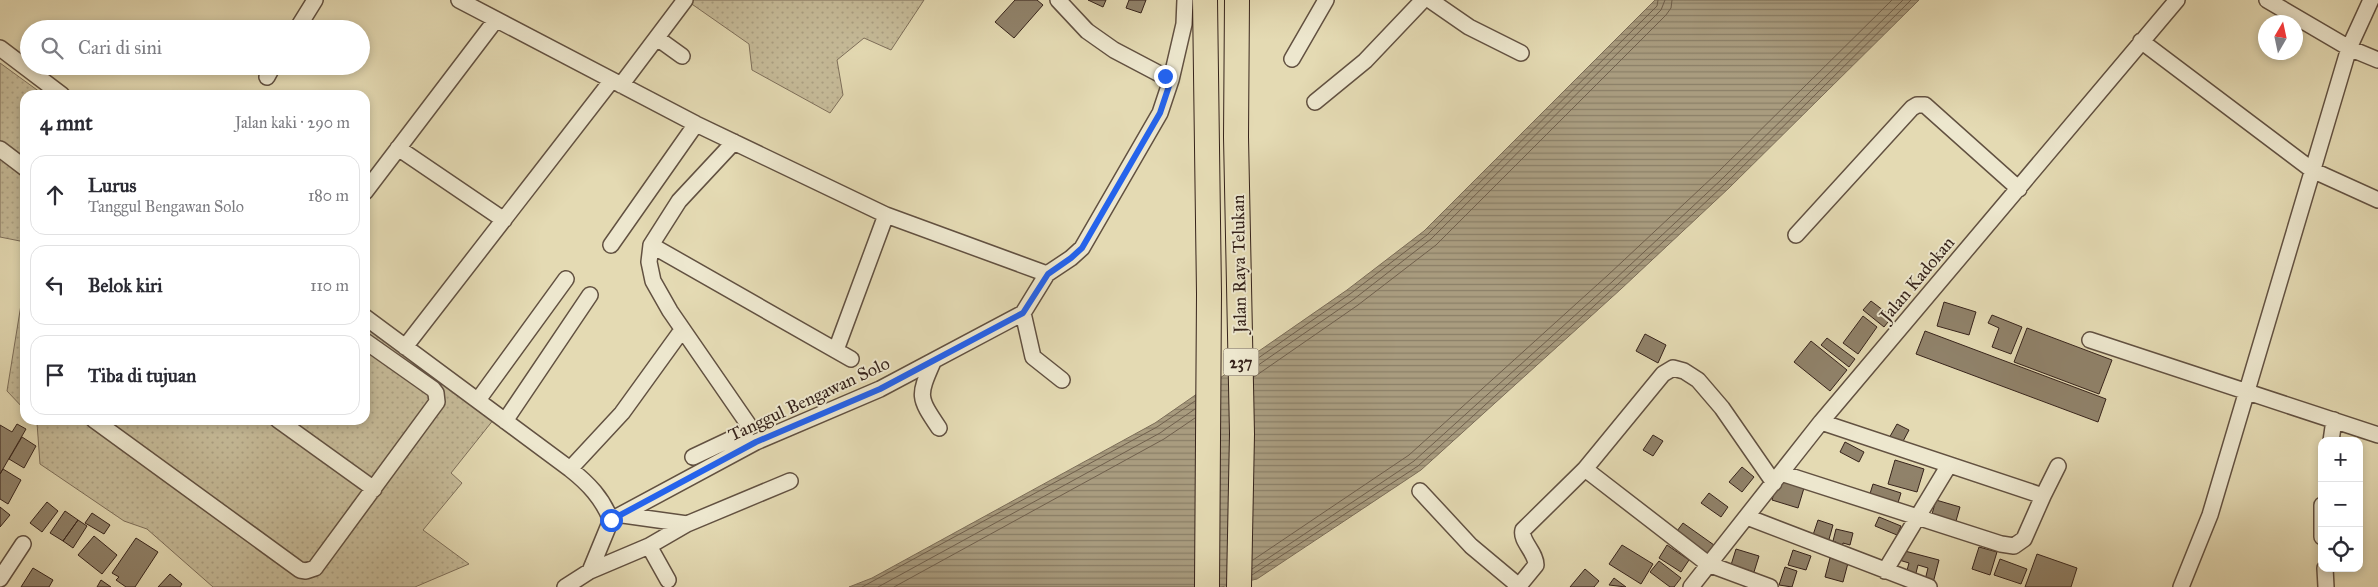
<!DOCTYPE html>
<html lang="id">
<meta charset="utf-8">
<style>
body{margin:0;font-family:"IM FELL Great Primer",serif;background:#f2f2f3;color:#2b2b33}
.controls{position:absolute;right:15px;bottom:15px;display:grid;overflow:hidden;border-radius:10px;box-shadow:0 2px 8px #0003}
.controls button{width:45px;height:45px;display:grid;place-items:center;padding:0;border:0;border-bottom:1px solid #e1e1e2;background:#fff;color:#2b2b33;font:25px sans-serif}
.compass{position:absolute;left:2258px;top:15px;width:45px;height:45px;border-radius:50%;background:#fff;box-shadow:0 2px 8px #0003;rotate:9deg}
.stop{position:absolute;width:15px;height:15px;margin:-11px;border:4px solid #2563eb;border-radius:50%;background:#fff}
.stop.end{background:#2563eb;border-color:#fff;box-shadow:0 1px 5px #0008}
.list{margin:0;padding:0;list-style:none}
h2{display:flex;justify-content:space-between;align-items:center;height:65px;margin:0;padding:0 20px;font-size:21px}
h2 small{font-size:16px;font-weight:400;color:#7c7c81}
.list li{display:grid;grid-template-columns:32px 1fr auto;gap:15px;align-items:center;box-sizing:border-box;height:80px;margin:0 10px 10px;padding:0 10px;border:1px solid #e1e1e2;border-radius:15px}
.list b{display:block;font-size:19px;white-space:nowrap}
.list p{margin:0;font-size:16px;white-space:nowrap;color:#7c7c81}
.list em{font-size:16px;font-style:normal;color:#7c7c81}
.icon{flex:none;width:28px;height:28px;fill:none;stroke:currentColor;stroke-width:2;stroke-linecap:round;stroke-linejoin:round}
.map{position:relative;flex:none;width:2378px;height:587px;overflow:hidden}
.search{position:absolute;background:#fff;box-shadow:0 2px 8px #0003;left:20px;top:20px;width:350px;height:55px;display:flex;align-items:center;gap:12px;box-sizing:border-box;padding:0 18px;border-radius:28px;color:#7c7c81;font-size:19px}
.panel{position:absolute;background:#fff;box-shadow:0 2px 8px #0003;left:20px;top:90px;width:350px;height:335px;border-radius:15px}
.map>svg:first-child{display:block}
</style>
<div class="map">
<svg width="2378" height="587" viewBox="0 0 2378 587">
<defs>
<pattern id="grass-dots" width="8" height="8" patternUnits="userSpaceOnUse" patternTransform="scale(1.25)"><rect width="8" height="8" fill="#c6bb99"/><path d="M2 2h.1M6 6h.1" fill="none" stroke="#aba083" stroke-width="1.8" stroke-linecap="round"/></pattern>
<pattern id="water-rules" width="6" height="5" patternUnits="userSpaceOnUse" patternTransform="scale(1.25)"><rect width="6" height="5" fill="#a99c7f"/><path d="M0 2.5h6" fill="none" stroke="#8a7f67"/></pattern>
</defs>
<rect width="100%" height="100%" fill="#e4dab3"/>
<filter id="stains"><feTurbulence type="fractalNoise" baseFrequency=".004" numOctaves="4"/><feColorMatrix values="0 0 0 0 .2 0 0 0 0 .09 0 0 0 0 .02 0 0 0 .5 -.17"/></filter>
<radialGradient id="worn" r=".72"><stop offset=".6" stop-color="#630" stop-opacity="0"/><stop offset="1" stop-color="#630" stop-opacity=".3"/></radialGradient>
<path fill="url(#grass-dots)" stroke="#7e6f5a" d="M686,0H924L891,50L864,38L837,60L843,95L830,113L752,70L749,44Z
M0,63L44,95H25V242L0,237Z
M25,280V410L7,391Z
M365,326L494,419L451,473L462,483L423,530L469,564L415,587H213L147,529L124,521L40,464L37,423L34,420H365Z"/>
<path fill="url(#water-rules)" stroke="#7b6c57" d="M1655,0H1919L1729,188L1621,289L1421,470L1257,579L1221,587H849L872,578L1155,423L1347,290L1424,231Z"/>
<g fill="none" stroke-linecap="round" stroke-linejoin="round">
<path stroke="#70604d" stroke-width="1" d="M1254,361L1350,294L1427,235L1657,6L1658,0
M1254,368L1354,299L1431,239L1661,10L1665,0
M1254,377L1358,305L1436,245L1666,15L1671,8L1672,0
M1253,560L1409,455L1608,275L1716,174L1892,0
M1252,569L1414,461L1613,281L1721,180L1903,0
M1252,575L1418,466L1617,285L1725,184L1911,0
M862,587L1157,427L1195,401
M878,587L1160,433L1195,409
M894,587L1164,439L1195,418"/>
</g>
<path fill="#90826a" stroke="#36231b" d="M1015,0H1037L1043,5L1014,38L995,22Z
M1088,0H1106L1103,7Z
M1129,0H1146L1141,13L1126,8Z
M1871,301L1892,317L1884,327L1863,310Z
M1944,302L1976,312L1969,335L1937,326Z
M1992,315L2022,327L2011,354L1992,347L1999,328L1988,323Z
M1863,316L1877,327L1858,354L1843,343Z
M2027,328L2112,360L2099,394L2014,362Z
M1925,331L2106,399L2098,422L1916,354Z
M1645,334L1666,345L1658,363L1636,351Z
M1827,338L1855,359L1849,367L1821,345Z
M1811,341L1847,370L1830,391L1794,362Z
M17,424L26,429L0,474V425L12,432Z
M1897,424L1909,430L1900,447L1888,440Z
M1653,435L1663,441L1653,456L1643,450Z
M22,437L36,446L24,468L9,459Z
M1845,442L1864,452L1859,462L1840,452Z
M1895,460L1924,469L1917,492L1888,484Z
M1742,467L1754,477L1742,492L1729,482Z
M3,469L21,480L8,504L0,499V474Z
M1778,480L1804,488L1798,508L1772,500Z
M1873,484L1901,493L1896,509L1868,500Z
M1709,493L1728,507L1721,517L1701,503Z
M1936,500L1960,507L1956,521L1932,514Z
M47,502L58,511L42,532L30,523Z
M0,507L10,515L0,527Z
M65,511L78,520L63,541L50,533Z
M92,513L110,525L104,534L85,523Z
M1879,517L1901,526L1897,535L1875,526Z
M78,520L87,526L73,548L63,541Z
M1818,520L1833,525L1828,543L1812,538Z
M1683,523L1714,545L1706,557L1674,535Z
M1836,529L1853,533L1850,545L1843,543L1841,551L1834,549L1836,542L1833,541Z
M94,536L117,555L102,574L78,555Z
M136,538L158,552L135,587H126L116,580L119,577L112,573Z
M1622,545L1653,564L1641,584L1609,564Z
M1667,545L1689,560L1681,572L1659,558Z
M1979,547L1997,552L1990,575L1972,569Z
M1736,549L1759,556L1754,572L1731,565Z
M1793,550L1811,556L1806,570L1788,565Z
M1901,550L1939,560L1933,583L1925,580L1928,568L1918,565L1915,577L1906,574L1909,563L1899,560Z
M2037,554L2077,568L2071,587H2025Z
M1830,558L1848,563L1843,582L1825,577Z
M2000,559L2027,569L2021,584L1994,575Z
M1659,561L1681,578L1674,587H1670L1650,572Z
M1785,567L1797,571L1792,587L1779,585Z
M33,568L53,580L49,587H21Z
M1585,569L1599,581L1594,587H1570Z
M170,574L182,584L180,587H158Z
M1614,578L1626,587L1609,585Z
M101,580L111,587H97Z"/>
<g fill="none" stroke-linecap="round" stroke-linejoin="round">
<g stroke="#625141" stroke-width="18">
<path id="minor" d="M459,0L696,124L886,215L1047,274L1071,258L1082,248L1160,113L1171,80L1114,50L1087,31L1058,0
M1430,0L1469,27L1521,53
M2267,0L2349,48L2378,60
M297,29L315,0
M657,38L682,56
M2141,41L2312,170L2378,200
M0,48L62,95
M1292,59L1326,0
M267,77L273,66
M1171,80L1184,24L1185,0
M621,85L685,0
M1315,102L1365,61L1423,0
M398,148L504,220
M0,149L25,168
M365,192L495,21
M1796,235L1912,108L1917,105H1925L2019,189
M611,245L696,124
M651,245L851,359
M1047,274L1023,313L1033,357L1062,380
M365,317L570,469C589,484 602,498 611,520L590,571L565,587
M2090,340L2378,435
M405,347L612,80
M836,350L886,215
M933,362C918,396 918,397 939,428
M478,400L566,279
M94,420L300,570L306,571L315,568L437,402L436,393L433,389L365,341
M278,420L374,489
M505,421L590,295
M2331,441L2334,420
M693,457L746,432L748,424L670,311L653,281L649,262L651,245L679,201L734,142
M570,469L622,413L682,330
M1781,473L2001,544L2014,546L2024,539L2043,496L1821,422
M1420,491L1471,546L1520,587
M2043,496L2058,466
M2322,505V537
M623,515L687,524L790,481
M1747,517L1929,587
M611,520L756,442L880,389L1023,313
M2325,568L2326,587
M590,571L649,546
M1885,571L1949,465
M0,579L23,544
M668,580L649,546L687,524
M1518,587L1536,565C1536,552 1520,541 1523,530L1585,469
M1691,587L1821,422L2177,0
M1770,587L1708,564L1585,469L1663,374L1673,368L1684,371L1698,380L1722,408L1774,483
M2181,587L2210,515L2349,48L2371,0"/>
</g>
<g stroke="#36231b" stroke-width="26">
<path id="primary" d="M1205,0L1209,294L1207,587
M1237,0L1236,137L1242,434L1239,587"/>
</g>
<use href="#minor" stroke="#ede7ce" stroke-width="15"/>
<use href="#primary" stroke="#e4dab3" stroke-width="24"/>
</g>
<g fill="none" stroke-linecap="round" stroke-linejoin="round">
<path stroke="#2563eb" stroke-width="6" d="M611,520L756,442L880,389L1023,313L1048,274L1071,258L1082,248L1160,113L1171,80L1165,76"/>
</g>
<g text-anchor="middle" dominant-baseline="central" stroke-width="4" stroke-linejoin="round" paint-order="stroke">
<rect fill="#ede7ce" stroke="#6d5e51" stroke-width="1" x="1223.5" y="348.5" width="35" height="27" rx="4"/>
<g font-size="16" font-weight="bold" fill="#36231b">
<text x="1241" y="362">237</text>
</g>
<g font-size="18" fill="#36231b" stroke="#ede7ce">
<text transform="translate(1239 264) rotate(-91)">Jalan Raya Telukan</text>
<text transform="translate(1917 279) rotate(-50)">Jalan Kadokan</text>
<text transform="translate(809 399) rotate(-25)">Tanggul Bengawan Solo</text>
</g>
</g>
<rect width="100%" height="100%" filter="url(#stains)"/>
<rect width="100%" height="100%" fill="url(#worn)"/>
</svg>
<div class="controls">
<button>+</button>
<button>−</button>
<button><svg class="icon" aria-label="locate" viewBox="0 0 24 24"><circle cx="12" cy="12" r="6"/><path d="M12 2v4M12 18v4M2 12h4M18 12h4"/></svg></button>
</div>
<svg class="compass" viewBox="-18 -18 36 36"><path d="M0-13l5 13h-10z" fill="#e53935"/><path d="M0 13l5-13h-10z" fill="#7c7c81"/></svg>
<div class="stop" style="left:611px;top:520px"></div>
<div class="stop end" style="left:1165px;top:76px"></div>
<div class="search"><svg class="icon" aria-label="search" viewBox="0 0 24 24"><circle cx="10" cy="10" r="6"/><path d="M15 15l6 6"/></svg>Cari di sini</div>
<section class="panel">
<h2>4 mnt<small>Jalan kaki · 290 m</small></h2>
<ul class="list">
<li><svg class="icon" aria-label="ahead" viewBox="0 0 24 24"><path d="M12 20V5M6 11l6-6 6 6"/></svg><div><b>Lurus</b><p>Tanggul Bengawan Solo</p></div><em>180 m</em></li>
<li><svg class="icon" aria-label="left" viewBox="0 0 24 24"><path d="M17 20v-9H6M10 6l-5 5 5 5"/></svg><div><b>Belok kiri</b></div><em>110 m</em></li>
<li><svg class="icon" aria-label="arrive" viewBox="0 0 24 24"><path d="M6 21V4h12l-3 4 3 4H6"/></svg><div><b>Tiba di tujuan</b></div></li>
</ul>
</section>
</div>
